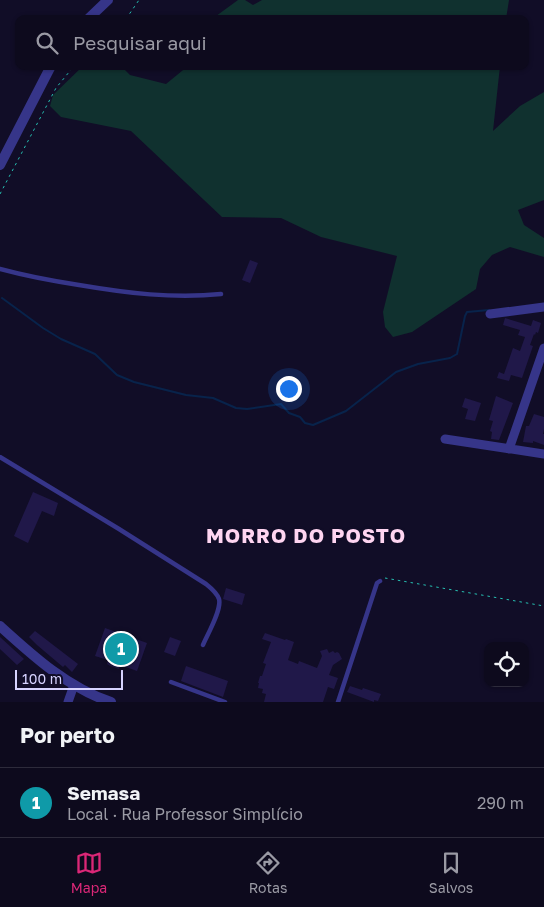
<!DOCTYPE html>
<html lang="pt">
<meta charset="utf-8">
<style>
body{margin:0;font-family:"Golos Text",sans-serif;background:#1b182a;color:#f1f3f6}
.controls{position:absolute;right:15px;bottom:15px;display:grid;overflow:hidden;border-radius:10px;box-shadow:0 1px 4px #0004}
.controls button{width:45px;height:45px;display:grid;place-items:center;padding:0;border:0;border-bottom:1px solid #2d2b3b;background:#0d0a1d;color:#f1f3f6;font:25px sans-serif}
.scale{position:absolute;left:15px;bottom:12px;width:108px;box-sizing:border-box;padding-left:5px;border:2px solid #d7d3ff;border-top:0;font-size:14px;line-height:18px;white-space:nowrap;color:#d7d3ff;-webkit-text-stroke:4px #110d27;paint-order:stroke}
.you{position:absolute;left:288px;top:388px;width:18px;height:18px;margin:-12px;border:4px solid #fff;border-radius:50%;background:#1a73e8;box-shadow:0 0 0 8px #1a73e833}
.badge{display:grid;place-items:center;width:32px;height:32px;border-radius:50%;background:#db2777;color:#fff;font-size:16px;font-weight:700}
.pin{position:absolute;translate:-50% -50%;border:2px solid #fff;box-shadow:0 1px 5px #0006}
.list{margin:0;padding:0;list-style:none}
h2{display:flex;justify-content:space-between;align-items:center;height:65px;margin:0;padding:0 20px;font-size:21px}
h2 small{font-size:16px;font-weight:400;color:#9a9aa4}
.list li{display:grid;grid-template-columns:32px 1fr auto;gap:15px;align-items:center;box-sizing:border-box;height:70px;padding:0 20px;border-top:1px solid #2d2b3b}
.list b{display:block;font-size:19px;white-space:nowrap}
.list p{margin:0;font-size:16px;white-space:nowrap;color:#9a9aa4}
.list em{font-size:16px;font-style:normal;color:#9a9aa4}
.icon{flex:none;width:28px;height:28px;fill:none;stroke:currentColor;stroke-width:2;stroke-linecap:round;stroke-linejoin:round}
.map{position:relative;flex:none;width:544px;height:702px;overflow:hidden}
.search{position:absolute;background:#0d0a1d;box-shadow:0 1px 4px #0004;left:15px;right:15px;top:15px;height:55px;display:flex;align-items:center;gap:12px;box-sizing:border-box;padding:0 18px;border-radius:10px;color:#9a9aa4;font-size:19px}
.sheet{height:135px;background:#0d0a1d}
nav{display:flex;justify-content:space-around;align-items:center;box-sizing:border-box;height:70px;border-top:1px solid #2d2b3b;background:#0d0a1d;font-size:14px;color:#9a9aa4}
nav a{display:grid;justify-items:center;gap:2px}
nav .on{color:#db2777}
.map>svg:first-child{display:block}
</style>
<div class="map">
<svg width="544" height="702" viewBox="0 0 544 702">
<rect width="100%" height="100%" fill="#110d27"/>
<path fill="#10312f" d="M238,0H245L253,5L262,0H509L506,19H212Z
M83,66H121L130,75L166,84L188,66H500L493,131L520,106L544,92V200L518,210L524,225L544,238V257L510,247L492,255L480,269L476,289L412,332L393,337L385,327L383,312L397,256L321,237L281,218L222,217L131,131L61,117L50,106L53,95Z"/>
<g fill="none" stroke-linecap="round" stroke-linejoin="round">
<path stroke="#08234b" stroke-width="2" d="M2,298L43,328L61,339L95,354L117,375L134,382L186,395L213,398L236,408L247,409L281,404L289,413L300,417L305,423L313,425L346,411L396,372L418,364L450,358L457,354L465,316L467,312L489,310"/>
</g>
<path fill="#201849" d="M250,260L258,263L250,283L242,280Z
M505,318L531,326L533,320L541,323L538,333L536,332L535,335L534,334L530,345L533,346L522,378L511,375L509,381L497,378L499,372L504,374L513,348L520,351L525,337L518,335L520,330L503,325Z
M496,396L513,403L499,440L491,439L492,432L490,431L493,421L489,420Z
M465,398L481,403L475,421L465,419L468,409L462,407Z
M534,414L544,417V429L543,434H544V445L533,441V443L523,442L526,426H529Z
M33,492L58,503L54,516L42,511L28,543L14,536Z
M226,588L245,594L242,605L223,599Z
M105,628L147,643L137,671L120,665L119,669L110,666L107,664L108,660L95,656Z
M35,631L78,664L72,672L65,665L63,667L37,645L29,637Z
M265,633L285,640L286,639L294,642L288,660L298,664L299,661L317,668L322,656L320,651L327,649L329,653L333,651L335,653L337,652L339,653L342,659L333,665L329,675L338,678L334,689L328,687L323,702H264L266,694L262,693L263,689L258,688L259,683H258L260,676H262L266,664L263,663L271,642L262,639Z
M0,637L24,659L17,665L0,649Z
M170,637L181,641L175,656L164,652Z
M186,666L228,681L223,697L181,681Z
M350,686L362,690L363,688L381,694L378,701L374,700V702L347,692Z"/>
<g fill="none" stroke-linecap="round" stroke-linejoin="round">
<path stroke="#26c0b2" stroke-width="1" stroke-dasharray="2.5 4" stroke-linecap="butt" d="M126,19L139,0
M0,194L56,88L74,66
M385,578L544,606"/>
<path stroke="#363589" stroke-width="4.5" d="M0,269C26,276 52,281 79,285C126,293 174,299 221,294
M0,457L119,529L206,584C211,588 217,593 219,599C222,610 207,635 203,645
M171,682L225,702
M338,702L377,583L380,581"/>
<path stroke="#363589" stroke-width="9" d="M490,314L544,307
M445,439L544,454
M509,449L544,348
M68,702L74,685"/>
<path stroke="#363589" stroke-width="10" d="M88,19L108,0
M0,165L51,66
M0,626C33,656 68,688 111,702"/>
</g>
<g text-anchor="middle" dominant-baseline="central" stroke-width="5" stroke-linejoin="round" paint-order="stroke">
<g font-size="20" font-weight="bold" letter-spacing="1" fill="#ffd5f1" stroke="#110d27">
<text x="306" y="535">MORRO DO POSTO</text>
</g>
</g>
</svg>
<div class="controls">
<button><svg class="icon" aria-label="locate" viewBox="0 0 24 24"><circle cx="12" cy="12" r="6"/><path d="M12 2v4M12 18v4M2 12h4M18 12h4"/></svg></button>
</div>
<div class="scale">100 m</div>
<div class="you"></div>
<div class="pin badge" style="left:121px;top:649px;background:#0f9aa8">1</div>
<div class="search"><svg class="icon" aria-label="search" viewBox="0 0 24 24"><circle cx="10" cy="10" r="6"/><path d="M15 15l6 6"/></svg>Pesquisar aqui</div>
</div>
<section class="sheet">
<h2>Por perto<small></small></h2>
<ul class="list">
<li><span class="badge" style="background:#0f9aa8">1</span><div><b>Semasa</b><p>Local · Rua Professor Simplício</p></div><em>290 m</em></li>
</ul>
</section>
<nav>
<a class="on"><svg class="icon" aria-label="map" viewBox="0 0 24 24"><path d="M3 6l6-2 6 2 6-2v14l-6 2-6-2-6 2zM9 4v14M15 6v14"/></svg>Mapa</a>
<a><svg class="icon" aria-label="directions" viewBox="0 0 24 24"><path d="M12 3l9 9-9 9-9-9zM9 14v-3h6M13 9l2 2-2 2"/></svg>Rotas</a>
<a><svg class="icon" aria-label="saved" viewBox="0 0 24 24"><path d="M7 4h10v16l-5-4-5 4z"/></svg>Salvos</a>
</nav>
